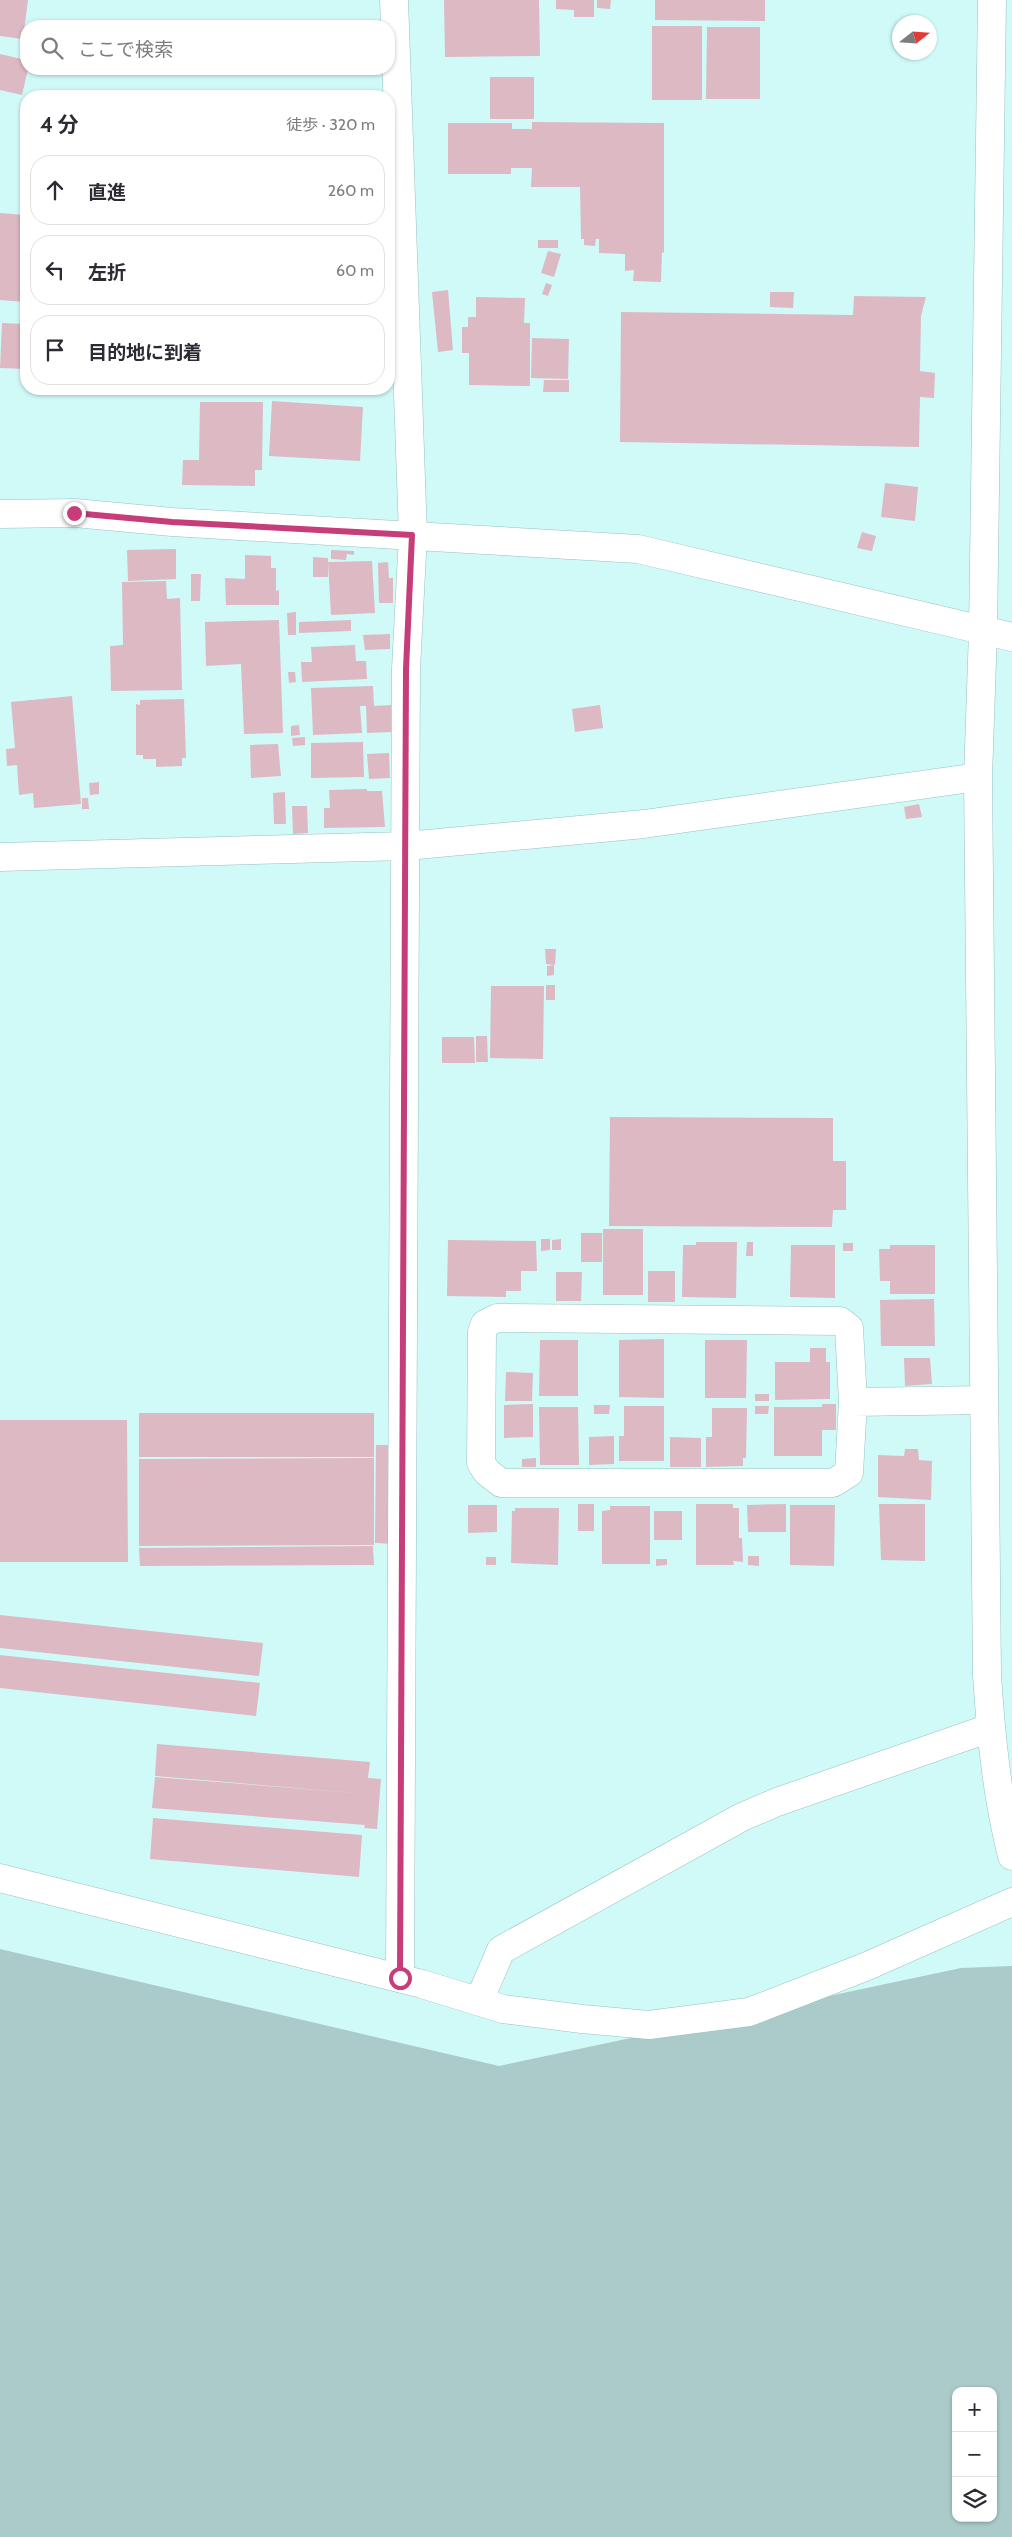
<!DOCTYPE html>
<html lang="ja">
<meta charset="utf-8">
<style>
body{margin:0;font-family:Cabin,"Noto Sans JP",sans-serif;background:#f2f2f3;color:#2b2b33}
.controls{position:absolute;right:15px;bottom:15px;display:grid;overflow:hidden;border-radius:10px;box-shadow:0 1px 4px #0004}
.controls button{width:45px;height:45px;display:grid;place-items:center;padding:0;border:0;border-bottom:1px solid #e1e1e2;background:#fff;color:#2b2b33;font:25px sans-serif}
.compass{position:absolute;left:892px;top:15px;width:45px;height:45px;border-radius:50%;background:#fff;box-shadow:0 1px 4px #0004;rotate:73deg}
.stop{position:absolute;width:15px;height:15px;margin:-11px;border:4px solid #c63d79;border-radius:50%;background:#fff}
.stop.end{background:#c63d79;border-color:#fff;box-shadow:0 1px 5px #0008}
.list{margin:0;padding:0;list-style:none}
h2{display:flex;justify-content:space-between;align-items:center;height:65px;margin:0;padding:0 20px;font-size:21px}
h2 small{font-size:16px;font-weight:400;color:#7c7c81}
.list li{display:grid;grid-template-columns:32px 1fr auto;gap:15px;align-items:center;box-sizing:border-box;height:70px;margin:0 10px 10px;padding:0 10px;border:1px solid #e1e1e2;border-radius:20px}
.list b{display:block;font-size:19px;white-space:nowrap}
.list em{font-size:16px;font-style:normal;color:#7c7c81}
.icon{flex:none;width:28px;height:28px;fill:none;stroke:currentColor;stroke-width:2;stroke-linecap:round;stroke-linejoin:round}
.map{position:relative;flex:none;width:1012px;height:2537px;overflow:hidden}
.search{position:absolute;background:#fff;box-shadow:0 1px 4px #0004;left:20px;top:20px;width:375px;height:55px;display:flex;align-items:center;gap:12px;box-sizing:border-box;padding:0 18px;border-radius:20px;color:#7c7c81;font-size:19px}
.panel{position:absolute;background:#fff;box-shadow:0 1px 4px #0004;left:20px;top:90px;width:375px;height:305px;border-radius:20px}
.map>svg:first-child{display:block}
</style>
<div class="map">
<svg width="1012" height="2537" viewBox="0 0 1012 2537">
<rect width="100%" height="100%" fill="#d0faf8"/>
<path fill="#aacbc9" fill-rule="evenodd" d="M0,1949L499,2066L961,1968L1012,1966V2537H0ZM956,2391H993V2518H956Z"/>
<path fill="#ddb9c4" d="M0,0H28L23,39L0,36Z
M444,0H539L540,56L445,57Z
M556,0H594V17H574V10L556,9Z
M597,0H611L610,9L597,8Z
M655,0H765V21L655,20Z
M652,26H702V100H652Z
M707,27H760V99H706Z
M0,54L26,60L28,69L22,95L0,90Z
M490,77H534V119H490Z
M532,122L664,123V253L662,252L661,282L633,281L634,270L625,271V254L599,253V239H596L595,246L584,245V239H581L580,187H531L532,168H511V174H448V123H512V129H532Z
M0,213L26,215V302L0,300Z
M538,240H558V248H538Z
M548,251L561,254L554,277L541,273Z
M546,283L552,285L548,296L542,294Z
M448,290L453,350L438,352L432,292Z
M770,292H794L793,308L770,307Z
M854,296L926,297L921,316L920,371L935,373L934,398L920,397L919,447L620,442L621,312L853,315Z
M476,297L525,298L524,323H530V386L469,385V353H462V327H468V317H476Z
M2,323L26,324V369L0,368Z
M532,338L569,339L568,379L531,378Z
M544,380H569V392H543Z
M272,401L363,407L360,461L269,456Z
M200,402H263L262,470H255V486L182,485L183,460H199Z
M885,483L918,487L915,521L881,517Z
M862,532L876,536L872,551L857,548Z
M176,549V579L128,581L127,550Z
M331,550L354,551V555L347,554L346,560L331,559Z
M245,555L271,556V568H276V591L279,590V605H226L225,578L245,579Z
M313,557L328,558V577H313Z
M372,561L375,613L331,615L328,562Z
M388,562L389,578H393V603H379L378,563Z
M191,574H201L200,601H191Z
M166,581L167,599L180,598L182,690L111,691L110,646L123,645L122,582Z
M296,612V635H288L287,613Z
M279,620L283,733L244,734L241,664L206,666L205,622Z
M351,620V631L299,633V622Z
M390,634V649L365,650L363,635Z
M355,645L356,661H366L367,679L302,682L301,662H312L311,647Z
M288,672H295L296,682L289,683Z
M373,686L374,706L391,705L392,732L367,733L366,706H360L362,733L313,735L311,688Z
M72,696L81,804L34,808L33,793L19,795L17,765L7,766L6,749L15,748L11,702Z
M184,699L186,758H182V766L156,767V759H143V755H136V704L140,705V700Z
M600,705L603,728L575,732L572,709Z
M299,725L300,735L291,736V726Z
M305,737V745L293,746L292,738Z
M363,742L364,777L311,778V743Z
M278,744L281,776L251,778L250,745Z
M389,753L390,778L369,779L367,754Z
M99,782V794L90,795L89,783Z
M367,789V791H382L385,827L324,828V808H330L329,790Z
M285,792L286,824H274L273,793Z
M82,798H88L89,809H82Z
M919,804L922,817L906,819L904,807Z
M292,806H307L308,833L293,834Z
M545,949H556L555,965L546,964Z
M554,965V975L547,976V966Z
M546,985H555V1000H546Z
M491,986H544L543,1059L490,1058Z
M476,1036H487L488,1062H476Z
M442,1037H474L475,1063H442Z
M610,1117L833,1118V1161H846V1210H833L832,1227L609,1226Z
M603,1229H643V1295H603Z
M581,1233H602V1262H581Z
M541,1239H550V1250L541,1251Z
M561,1239V1250H552V1240Z
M448,1240L536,1241L537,1271H521V1291H506V1297L447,1296Z
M696,1242H737L736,1298L682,1297L683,1245H696Z
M747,1242H753V1256H746Z
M843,1243H853V1251H843Z
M791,1245H835V1298L790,1297Z
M890,1245H935V1294H890V1281H880L879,1249H890Z
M648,1271H675V1302H648Z
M556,1272H582L581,1301H556Z
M934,1299L935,1346H881L880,1300Z
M664,1339V1398L619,1397V1340Z
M540,1340H578V1396H539Z
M705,1340H747L746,1398H705Z
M810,1348H826V1362H830V1399L775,1400V1362H810Z
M904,1358H930L932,1384L905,1386Z
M506,1372L533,1373L532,1401H505Z
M755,1394H769V1401H755Z
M533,1404V1437L504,1438V1405Z
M822,1404H836V1430H822V1456H774V1407H822Z
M594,1405H610L609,1414H594Z
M624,1406H664V1461H619V1436H624Z
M755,1406H769L768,1414H755Z
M539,1407H578L579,1465H540Z
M712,1408H747L746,1458H743V1466L706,1467V1437H712Z
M139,1413H374V1457H139Z
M0,1420H127L128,1562H0Z
M614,1436V1464L589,1465V1437Z
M670,1437L701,1438V1467H670Z
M376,1445H394V1544L375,1543Z
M905,1449H918L919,1460L932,1461L931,1500L878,1497V1455L904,1456Z
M374,1458V1545L139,1546V1459Z
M536,1458V1467H522V1459Z
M578,1504H594V1531H578Z
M696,1504H733V1508H739V1538H742L743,1562L733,1561L734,1565H696Z
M786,1504V1532H748L747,1505Z
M879,1504H925V1561L881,1560Z
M468,1505H497V1532L468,1533Z
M790,1505H835L834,1566L790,1565Z
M610,1506H650V1564H602V1511L610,1510Z
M515,1508H559L558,1565L511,1563L512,1511H515Z
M654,1511H682V1540H654Z
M373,1546L374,1565L140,1566L139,1548Z
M748,1556H759V1566L748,1565Z
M486,1557H496V1565H486Z
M656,1559H667V1565L656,1566Z
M0,1615L263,1643L259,1676L0,1648Z
M0,1655L260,1683L256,1716L0,1688Z
M157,1744L370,1762L368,1778L381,1779L377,1829L364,1828L365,1825L152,1808L155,1777L367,1794L155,1776Z
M153,1818L362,1835L359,1877L150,1859Z"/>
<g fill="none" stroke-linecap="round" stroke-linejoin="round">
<g stroke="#98c1bf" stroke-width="29">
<path id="minor" d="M394,0L413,535L406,669L400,1978
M992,0L983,632L978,777L987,1675C991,1736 997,1797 1012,1856
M0,514L75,513L172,522L638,549L1012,637
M0,857L406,846L644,824L978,777
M853,1402L849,1473L833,1483H501L487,1472L481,1463L482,1332L485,1324L497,1318L840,1321L849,1328L853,1402L984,1400
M0,1878L422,1984L503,2009L582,2019L649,2025L749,2012L865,1967L1012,1902
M479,2001L501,1950L742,1817L777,1802L990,1728"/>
</g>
<use href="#minor" stroke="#fff" stroke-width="28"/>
</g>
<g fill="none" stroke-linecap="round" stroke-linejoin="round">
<path stroke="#c63d79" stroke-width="6" d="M74,513L172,522L412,535L406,669L400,1978"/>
</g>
</svg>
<div class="controls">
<button>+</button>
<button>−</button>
<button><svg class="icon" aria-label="layers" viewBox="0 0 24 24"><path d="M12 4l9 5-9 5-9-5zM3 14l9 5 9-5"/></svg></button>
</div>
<svg class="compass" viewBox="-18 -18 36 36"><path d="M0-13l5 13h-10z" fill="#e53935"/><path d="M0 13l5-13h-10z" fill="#7c7c81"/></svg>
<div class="stop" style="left:400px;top:1978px"></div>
<div class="stop end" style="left:74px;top:513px"></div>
<div class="search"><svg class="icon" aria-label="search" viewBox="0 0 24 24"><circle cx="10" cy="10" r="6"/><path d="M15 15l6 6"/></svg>ここで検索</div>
<section class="panel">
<h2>4 分<small>徒歩 · 320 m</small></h2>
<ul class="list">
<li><svg class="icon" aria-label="ahead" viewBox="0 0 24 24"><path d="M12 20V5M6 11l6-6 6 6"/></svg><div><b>直進</b></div><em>260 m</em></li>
<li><svg class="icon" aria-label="left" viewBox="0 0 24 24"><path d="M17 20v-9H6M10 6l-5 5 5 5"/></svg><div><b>左折</b></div><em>60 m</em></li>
<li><svg class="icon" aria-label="arrive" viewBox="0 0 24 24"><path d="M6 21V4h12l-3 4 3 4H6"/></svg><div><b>目的地に到着</b></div></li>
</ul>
</section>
</div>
